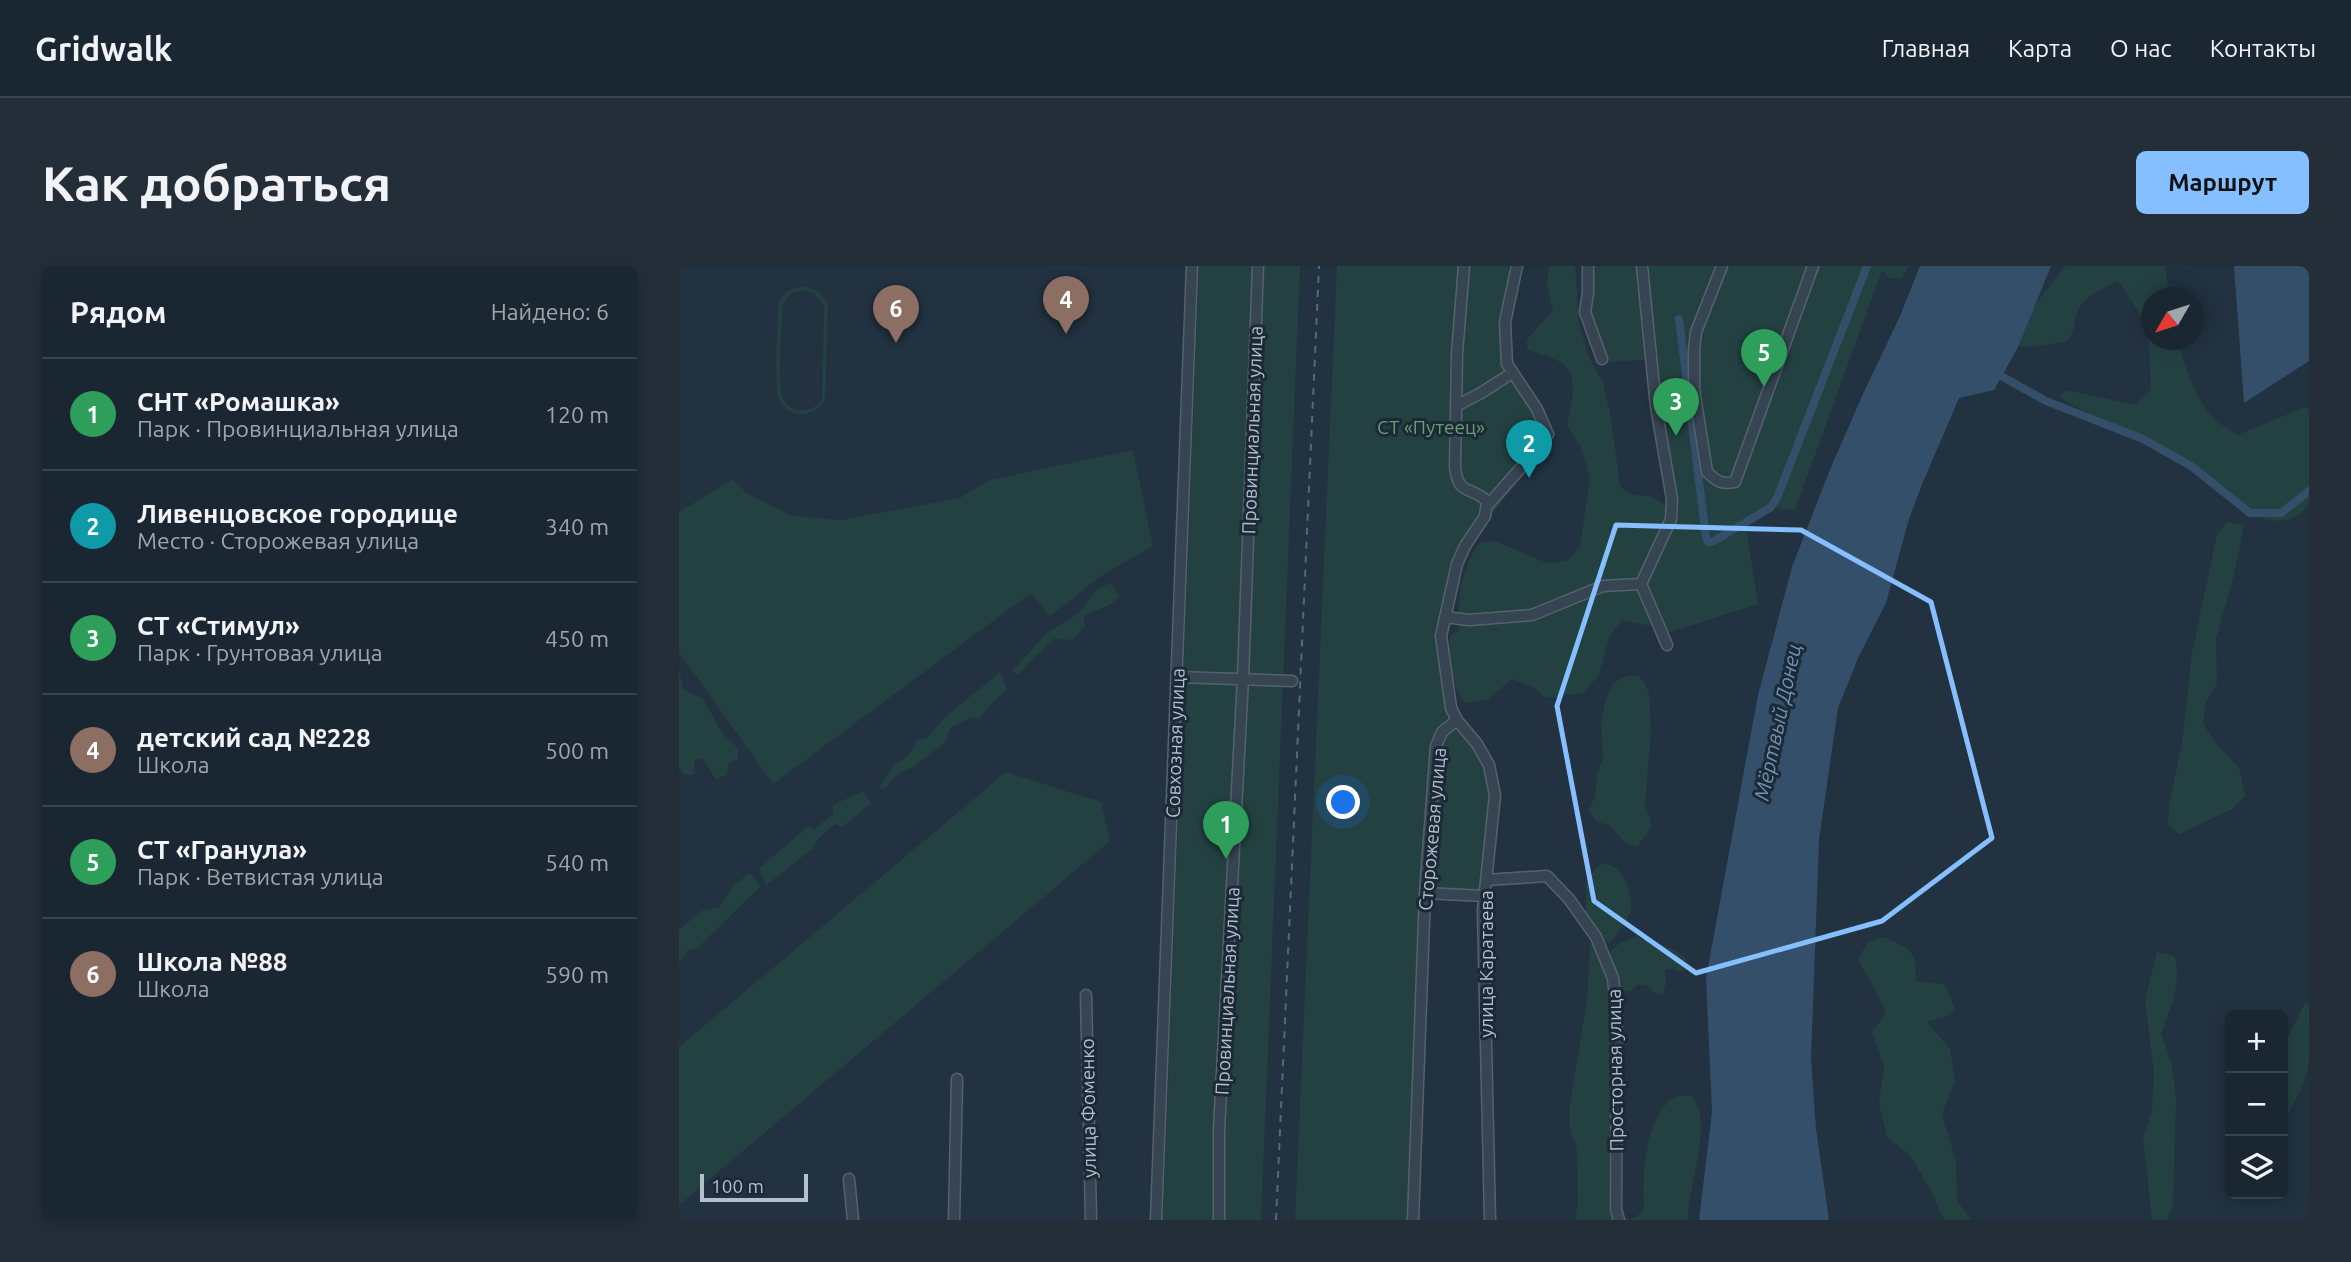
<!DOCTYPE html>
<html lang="ru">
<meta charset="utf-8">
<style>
body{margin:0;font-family:Ubuntu,sans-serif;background:#232e39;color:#f1f3f6}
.controls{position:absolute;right:21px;bottom:21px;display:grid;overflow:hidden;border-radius:10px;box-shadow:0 4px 18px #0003}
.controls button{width:63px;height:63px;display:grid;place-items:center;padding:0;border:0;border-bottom:2px solid #38434d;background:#1a2631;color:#f1f3f6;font:35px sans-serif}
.compass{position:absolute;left:1462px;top:21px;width:63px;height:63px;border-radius:50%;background:#1a2631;box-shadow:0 4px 18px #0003;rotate:231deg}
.scale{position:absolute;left:21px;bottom:18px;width:108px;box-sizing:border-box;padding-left:7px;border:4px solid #b3bfcb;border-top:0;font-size:19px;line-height:24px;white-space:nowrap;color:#b3bfcb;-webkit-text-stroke:5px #1c2936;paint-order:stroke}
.you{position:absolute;left:665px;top:537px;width:24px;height:24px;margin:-18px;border:5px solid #fff;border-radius:50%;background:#1a73e8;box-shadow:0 0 0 10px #1a73e833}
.badge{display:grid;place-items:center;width:46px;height:46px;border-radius:50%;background:#85bfff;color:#fff;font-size:23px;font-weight:700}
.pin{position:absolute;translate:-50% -58px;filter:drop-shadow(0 2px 4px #0008)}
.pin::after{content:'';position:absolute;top:37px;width:24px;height:21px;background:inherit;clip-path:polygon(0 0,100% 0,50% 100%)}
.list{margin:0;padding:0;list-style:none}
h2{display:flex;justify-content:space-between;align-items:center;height:91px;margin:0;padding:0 28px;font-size:30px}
h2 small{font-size:23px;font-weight:400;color:#9fa5ab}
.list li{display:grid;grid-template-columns:46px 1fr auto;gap:21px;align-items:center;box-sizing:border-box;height:112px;padding:0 28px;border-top:2px solid #38434d}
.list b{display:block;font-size:26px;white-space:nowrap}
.list p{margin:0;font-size:23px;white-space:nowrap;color:#9fa5ab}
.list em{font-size:23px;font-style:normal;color:#9fa5ab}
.icon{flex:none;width:38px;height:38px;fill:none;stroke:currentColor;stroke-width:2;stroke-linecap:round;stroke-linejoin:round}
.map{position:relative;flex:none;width:1630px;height:954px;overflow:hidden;border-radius:10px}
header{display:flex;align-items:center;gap:42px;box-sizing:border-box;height:98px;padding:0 35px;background:#1a2631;border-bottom:2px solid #38434d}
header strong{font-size:33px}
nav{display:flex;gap:38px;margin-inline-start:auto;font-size:24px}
.intro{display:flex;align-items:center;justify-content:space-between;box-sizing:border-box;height:168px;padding:0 42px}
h1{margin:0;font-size:49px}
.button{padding:18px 32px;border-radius:10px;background:#85bfff;color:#111;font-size:24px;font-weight:700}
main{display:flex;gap:42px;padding:0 42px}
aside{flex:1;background:#1a2631;border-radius:10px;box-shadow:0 4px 18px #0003}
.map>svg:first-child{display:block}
</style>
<header>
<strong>Gridwalk</strong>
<nav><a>Главная</a><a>Карта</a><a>О нас</a><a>Контакты</a></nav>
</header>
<div class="intro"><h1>Как добраться</h1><a class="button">Маршрут</a></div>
<main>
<aside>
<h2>Рядом<small>Найдено: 6</small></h2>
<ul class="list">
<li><span class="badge" style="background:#2e9e5b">1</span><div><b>СНТ «Ромашка»</b><p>Парк · Провинциальная улица</p></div><em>120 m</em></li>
<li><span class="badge" style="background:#0f9aa8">2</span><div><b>Ливенцовское городище</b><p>Место · Сторожевая улица</p></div><em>340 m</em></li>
<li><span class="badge" style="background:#2e9e5b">3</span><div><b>СТ «Стимул»</b><p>Парк · Грунтовая улица</p></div><em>450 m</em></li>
<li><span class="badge" style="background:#8d6e63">4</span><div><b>детский сад №228</b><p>Школа</p></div><em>500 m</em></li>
<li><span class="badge" style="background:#2e9e5b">5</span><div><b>СТ «Гранула»</b><p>Парк · Ветвистая улица</p></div><em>540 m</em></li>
<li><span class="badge" style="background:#8d6e63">6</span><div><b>Школа №88</b><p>Школа</p></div><em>590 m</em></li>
</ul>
</aside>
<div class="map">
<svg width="1630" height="954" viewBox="0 0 1630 954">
<rect width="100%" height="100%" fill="#223241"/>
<path fill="#244142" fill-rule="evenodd" d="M520,0H621L582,954H484Z
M658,0H830L828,92L865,146L867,180L794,272L784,294L769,357L765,408L773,444L815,512L807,628H746L733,954H616Z
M870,0H896L900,57L909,89L924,117L932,152L941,220C954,233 959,227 973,231C978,233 984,238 988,241L982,261L990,243L969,94L922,96L908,48L906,0H1230L1222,13L1210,12L1203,4L1116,244L1088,241L1066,254L1079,338L985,368L972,345V360L943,354L930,371L920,409L904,427L867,432L854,421L833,413L808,434L786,437C774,421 768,389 771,369L780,365C777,334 783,303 800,277L816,275L870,298L889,294L901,281L911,213L902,181L888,160C891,141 903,109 881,96C872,90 859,88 849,84L847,74L874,45L868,19Z
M1386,0H1486L1491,31L1472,32V74H1499C1504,98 1517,135 1536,153C1542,159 1551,164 1558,169L1624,142L1630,143V236C1622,252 1607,257 1590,254C1562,249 1535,215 1511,200C1473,175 1429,157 1387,136L1382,131L1387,124L1456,139L1472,124L1469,60L1439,15C1426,22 1407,29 1399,44C1393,55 1400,59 1388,75L1363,80L1339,81L1356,39Z
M126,20L140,26L149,38L146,135C134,153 106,154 99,130C96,123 98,45 100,37C103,25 116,21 126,20ZM122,24L134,26L145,39L143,134C137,141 129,146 119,144C112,143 106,138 103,131C98,118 103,55 104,38L113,27Z
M454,184L474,280L419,312L371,350L352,327L94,518L0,386V246L53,214L69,228L113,250L163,254L281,232L311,214Z
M1549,256L1565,259L1554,313L1537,373L1538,417L1527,437L1524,458L1538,479L1560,502L1566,530L1553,543L1501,568L1489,559L1490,538L1503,478L1513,387L1538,268Z
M432,317L440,331C429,343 418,342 404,351L406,360L393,374L376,372L338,409L333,405L370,365L400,347L419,322Z
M0,403L4,423L24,433L44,469L59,482V493L50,497L48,509L37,513L23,492L16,493L15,508L5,509L0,502Z
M321,406L328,423L312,438L300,453L293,451L271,462L267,475L236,500L220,507L205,523L200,521L215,499L232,487L237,475L248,472L265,452Z
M950,409L960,411L965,416L970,428L972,467L966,537L973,561L958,581L946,577L932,561L916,554L910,544L916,531L918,509L924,491L922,456L927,433L934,417Z
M327,506L422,536L431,575L0,939V781Z
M184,525L192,538L163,561L156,558L139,573L133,583L87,619L80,602L130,560L135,563L154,548V539Z
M923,598C945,598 954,627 952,645C951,650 935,674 931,677L924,675L910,657L907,647V617L916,603Z
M71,607L82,620L18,682L8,685L0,696V664L22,645L41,641L55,619Z
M959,671C974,679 996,680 1007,693L1006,703L1003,706L994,703L986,704L987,717L984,729L975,727L967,719H958L951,726L943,724L929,691C934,679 946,673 959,671Z
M1204,671C1232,683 1237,682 1237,715L1266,718L1276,743L1266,751L1248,756L1271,783L1276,814L1263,848L1277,895L1278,934L1292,954H1265L1252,925L1231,889L1208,871L1200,838L1205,801L1193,766L1207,747C1200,726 1187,711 1179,692L1189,676Z
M911,678L920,681L932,727L930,943L951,954L958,950L965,943C963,911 965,854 993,833C998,829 1007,830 1014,829C1016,835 1020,843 1021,850C1026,885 1009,919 1009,954H896L899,939L898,883L891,865L890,844L908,735Z
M1478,686L1495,690C1504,714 1491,744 1482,767L1493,799L1497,832L1494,940L1488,954H1473L1464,872L1473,845L1475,807L1466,735Z
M1626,737H1630V796L1624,819L1604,857V781Z"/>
<path fill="#344f6a" d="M1241,0H1372L1339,81L1315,124L1280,132L1244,216L1230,253L1207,337L1180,390L1159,442L1140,574L1132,793L1137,863L1150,954H1020L1033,846L1027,712L1079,429L1113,301L1152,201L1184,128L1221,50Z
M1555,0H1630V95L1565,137Z"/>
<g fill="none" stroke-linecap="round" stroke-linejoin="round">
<path stroke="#344f6a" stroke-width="8" d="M1000,53L1027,271L1029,276H1033L1091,242L1098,232L1188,0
M1315,106L1367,135L1464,173L1512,200L1571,247H1602L1630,225"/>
<g stroke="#55626e" stroke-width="13">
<path id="minor" d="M785,0L778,88L776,202C780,230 790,219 808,235L806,250L786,280L778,298L762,370L772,442L778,454L798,478L810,499L816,529L804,644L811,954
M909,0V27L906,46L923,93
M1043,0L1017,66L1015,84V123L1028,206C1037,215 1043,219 1056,216L1134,0
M777,140L802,127L833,107
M808,240L863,178L869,168L858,143L828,98L826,56L838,0
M962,318L988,379
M766,351L790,354L853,349L924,320L962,318L992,253L993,233L977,141L963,0
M499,411L613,415
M807,614L868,610L890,633L917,671L934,712L938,750L937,943L940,954
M746,627L805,630
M407,729L412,954
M170,913L174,954
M275,954L278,813
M477,954L513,0
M540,954V864L564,412L579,0
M734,954L746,627L757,480L763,466L778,454"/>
</g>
<use href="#minor" stroke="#374451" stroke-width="10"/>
<path stroke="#586878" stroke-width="2" stroke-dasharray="7 7" stroke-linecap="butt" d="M597,954L640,0"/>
</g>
<path fill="none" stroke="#85bfff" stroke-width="5" stroke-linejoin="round" d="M937,259L1122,264L1252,336L1313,572L1203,655L1017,707L915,635L878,440Z"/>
<g text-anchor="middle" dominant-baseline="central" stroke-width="6" stroke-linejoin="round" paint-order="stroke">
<g font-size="19" fill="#689f70" stroke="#1c2936">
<text x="752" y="161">СТ «Путеец»</text>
</g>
<g font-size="19" fill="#b3bfcb" stroke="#1c2936">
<text transform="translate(573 164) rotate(-88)">Провинциальная улица</text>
<text transform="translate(496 477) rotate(-88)">Совхозная улица</text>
<text transform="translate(753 563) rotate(-85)">Сторожевая улица</text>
<text transform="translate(807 698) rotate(-90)">улица Каратаева</text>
<text transform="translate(548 725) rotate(-87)">Провинциальная улица</text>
<text transform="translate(936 804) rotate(-91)">Просторная улица</text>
<text transform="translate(409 842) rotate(-91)">улица Фоменко</text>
</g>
<g font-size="21" font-style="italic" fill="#7092b2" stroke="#1c2936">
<text transform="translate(1098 456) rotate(-78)">Мёртвый Донец</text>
</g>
</g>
</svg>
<div class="controls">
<button>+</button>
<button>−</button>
<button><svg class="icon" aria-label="layers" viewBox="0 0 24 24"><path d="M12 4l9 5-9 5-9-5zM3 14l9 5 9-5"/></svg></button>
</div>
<svg class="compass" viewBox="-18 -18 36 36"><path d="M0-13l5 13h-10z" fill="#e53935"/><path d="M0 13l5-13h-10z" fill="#9fa5ab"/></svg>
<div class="scale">100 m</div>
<div class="you"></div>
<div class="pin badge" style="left:547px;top:593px;background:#2e9e5b">1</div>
<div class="pin badge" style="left:850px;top:212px;background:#0f9aa8">2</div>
<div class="pin badge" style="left:997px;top:170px;background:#2e9e5b">3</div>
<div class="pin badge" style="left:387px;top:68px;background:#8d6e63">4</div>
<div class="pin badge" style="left:1085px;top:121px;background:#2e9e5b">5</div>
<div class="pin badge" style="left:217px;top:77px;background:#8d6e63">6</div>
</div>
</main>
